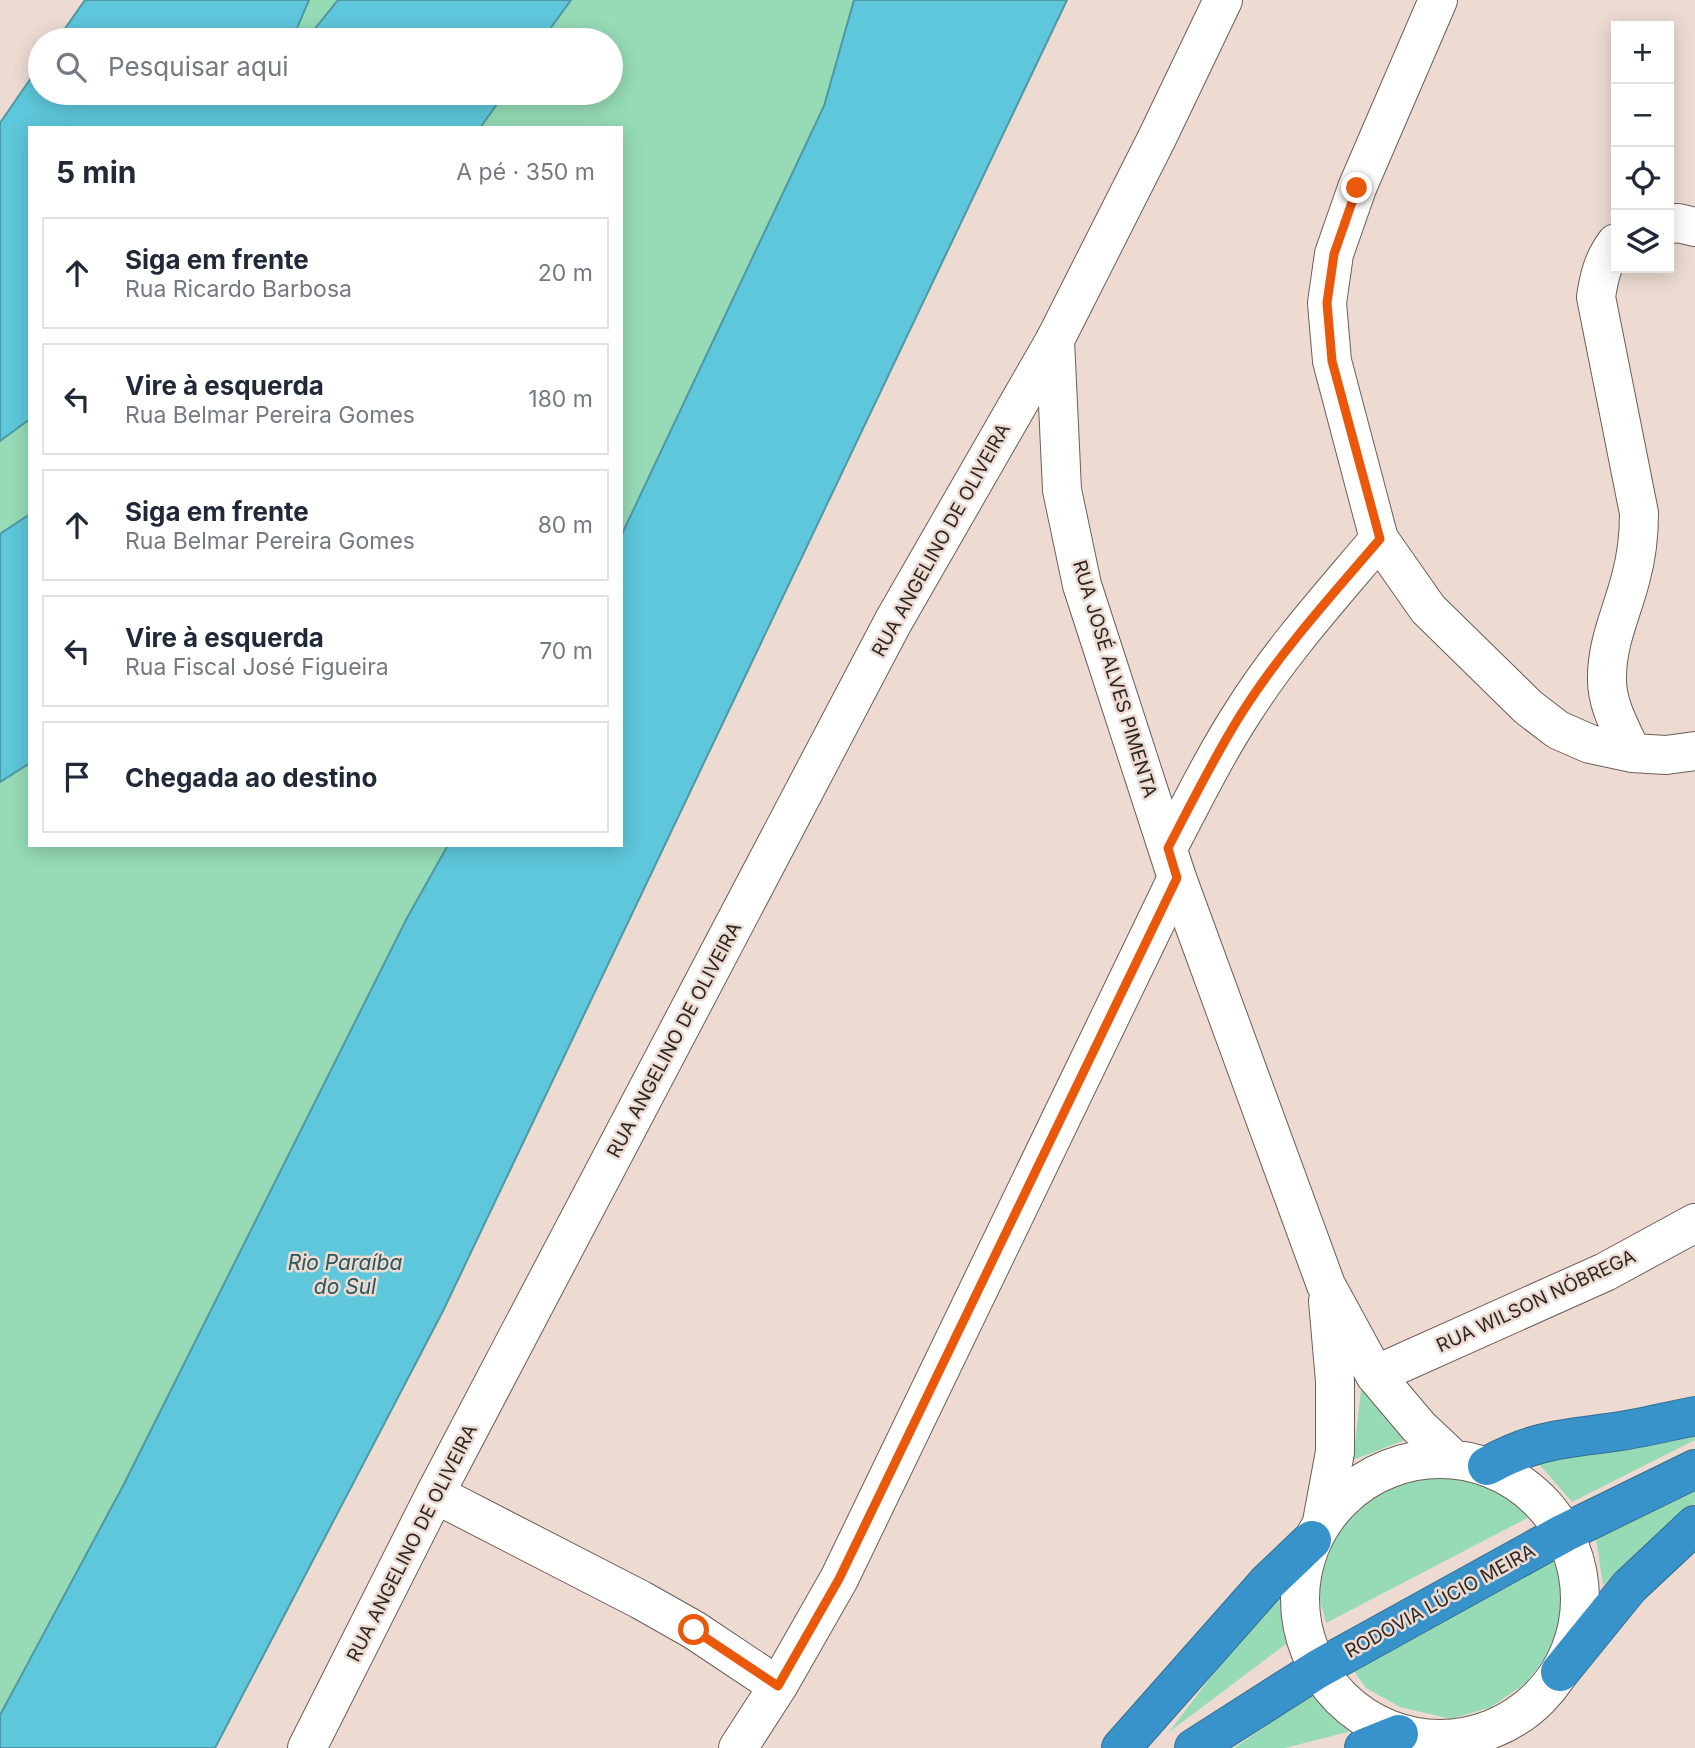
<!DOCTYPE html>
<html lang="pt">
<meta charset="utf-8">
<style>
body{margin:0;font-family:Inter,sans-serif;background:#f6f6f7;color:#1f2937}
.controls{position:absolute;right:21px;top:21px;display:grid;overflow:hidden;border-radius:0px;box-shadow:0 4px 18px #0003}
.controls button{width:63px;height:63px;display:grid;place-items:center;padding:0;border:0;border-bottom:2px solid #e0e1e3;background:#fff;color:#1f2937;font:35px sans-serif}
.stop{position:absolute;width:21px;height:21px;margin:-16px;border:5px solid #ea580c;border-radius:50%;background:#fff}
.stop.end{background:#ea580c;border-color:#fff;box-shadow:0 2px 7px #0008}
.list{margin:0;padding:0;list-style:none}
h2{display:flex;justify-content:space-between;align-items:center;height:91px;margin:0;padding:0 28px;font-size:30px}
h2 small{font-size:23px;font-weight:400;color:#747a83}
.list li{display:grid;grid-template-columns:46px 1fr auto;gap:21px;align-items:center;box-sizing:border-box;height:112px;margin:0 14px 14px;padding:0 14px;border:2px solid #e0e1e3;border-radius:0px}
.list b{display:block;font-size:26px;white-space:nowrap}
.list p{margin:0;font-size:23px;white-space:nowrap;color:#747a83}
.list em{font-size:23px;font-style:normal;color:#747a83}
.icon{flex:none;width:38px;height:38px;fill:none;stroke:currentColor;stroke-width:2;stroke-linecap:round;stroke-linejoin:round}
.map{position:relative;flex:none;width:1695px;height:1748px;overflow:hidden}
.search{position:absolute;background:#fff;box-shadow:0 4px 18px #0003;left:28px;top:28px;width:595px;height:77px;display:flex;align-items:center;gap:18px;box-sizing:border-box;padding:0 24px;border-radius:38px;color:#747a83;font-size:26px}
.panel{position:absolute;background:#fff;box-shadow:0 4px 18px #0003;left:28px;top:126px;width:595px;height:721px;border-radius:0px}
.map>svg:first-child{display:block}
</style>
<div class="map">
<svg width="1695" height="1748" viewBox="0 0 1695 1748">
<rect width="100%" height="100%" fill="#eddbd2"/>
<path fill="#96dbb6" d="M309,0H338L306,40H292Z
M571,0H854L824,106L621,536V128H480L505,93H611V40H542Z
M30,419V514L0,534V441Z
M30,763V845H448L407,918L124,1484L0,1715V782Z
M1363,1372L1410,1438L1353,1460Z
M1695,1433V1440L1572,1502L1531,1455Z
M1455,1466L1488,1475L1513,1485L1537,1513L1326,1623C1324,1611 1318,1598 1317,1586C1314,1537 1369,1485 1412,1470C1424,1465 1442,1467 1455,1466Z
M1695,1485V1503L1603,1585L1595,1532Z
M1556,1554L1563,1606L1553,1647L1526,1683L1491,1707L1451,1719L1400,1707L1366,1688L1351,1667Z
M1282,1584L1294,1638L1169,1732Z
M1321,1688L1363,1728L1285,1748H1234Z"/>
<path fill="#5ec7db" stroke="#5097a4" stroke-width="2" d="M85,0H309L292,40H57Z
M338,0H571L542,40H306Z
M854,0H1067L443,1311L215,1748H0V1715L124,1484L407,918L448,845H621V536L824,106Z
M40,65V93H505L480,128H30V419L0,441V123Z
M30,514V763L0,782V534Z"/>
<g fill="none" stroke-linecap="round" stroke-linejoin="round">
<g stroke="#6d5e56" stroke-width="21">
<path id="lane" d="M1430,1748L1434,1740"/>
</g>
<g stroke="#6d5e56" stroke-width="40">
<path id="street" d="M1438,0L1357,188L1334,254L1327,303L1332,361L1379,539L1428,609L1528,707L1558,730L1590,744L1632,753L1666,755L1695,751
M1669,224L1678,223L1695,227
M1616,243C1603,260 1599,277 1596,297L1639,513C1639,535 1637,555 1631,577C1623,610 1607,641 1607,677C1606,704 1621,729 1632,753
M1168,848C1192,802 1215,755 1243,712C1282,650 1332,595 1379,539
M1375,1375L1605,1272L1695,1223
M435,1494L641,1600L694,1630L778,1686
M307,1748L435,1494L893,622L1055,340
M738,1748L778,1686L839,1579L1177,878"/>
</g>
<g stroke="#6d5e56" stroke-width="40">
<path id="secondary" d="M1223,0L1157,138L1055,340L1062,490L1082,585L1177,878L1326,1285L1375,1375L1419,1427L1453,1459
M1300 1599a140 140 0 1 1 280 0a140 140 0 1 1-280 0Z
M1322,1522L1335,1452V1381L1328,1301"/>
</g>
<g stroke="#356e91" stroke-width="40">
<path id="highway" d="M1487,1466C1537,1438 1567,1439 1621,1431C1646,1427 1670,1421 1695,1416
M1560,1672L1629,1587L1695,1525
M1121,1748L1267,1583L1312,1540
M1194,1748L1318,1669L1564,1533L1695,1469
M1364,1748L1399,1734"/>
</g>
<use href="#lane" stroke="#fff" stroke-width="19"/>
<use href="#street" stroke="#fff" stroke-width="38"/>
<use href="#secondary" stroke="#fff" stroke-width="38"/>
<use href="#highway" stroke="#3993cb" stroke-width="38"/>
</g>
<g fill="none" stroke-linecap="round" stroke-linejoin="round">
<path stroke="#ea580c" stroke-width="9" d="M694,1630L778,1686L839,1579L1177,878L1168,848C1192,802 1215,755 1243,711C1282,650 1332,595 1380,539L1332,361L1327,303L1334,254L1357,188"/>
</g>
<g text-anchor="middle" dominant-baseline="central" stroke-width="5" stroke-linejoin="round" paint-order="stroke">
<g font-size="19" fill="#2e2824" stroke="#eddbd2">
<text transform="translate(941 540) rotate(-61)">RUA ANGELINO DE OLIVEIRA</text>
<text transform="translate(1115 679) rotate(73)">RUA JOSÉ ALVES PIMENTA</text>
<text transform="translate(674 1040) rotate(-62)">RUA ANGELINO DE OLIVEIRA</text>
<text transform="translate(1536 1301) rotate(-25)">RUA WILSON NÓBREGA</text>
<text transform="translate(412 1543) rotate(-63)">RUA ANGELINO DE OLIVEIRA</text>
<text transform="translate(1440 1601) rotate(-29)">RODOVIA LÚCIO MEIRA</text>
</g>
<g font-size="21" font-style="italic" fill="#29575f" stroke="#eddbd2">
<text x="345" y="1262">Rio Paraíba<tspan x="345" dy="24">do Sul</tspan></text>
</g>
</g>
</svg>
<div class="controls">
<button>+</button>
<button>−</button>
<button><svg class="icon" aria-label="locate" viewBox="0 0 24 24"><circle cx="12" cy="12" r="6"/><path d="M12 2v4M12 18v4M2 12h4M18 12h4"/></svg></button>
<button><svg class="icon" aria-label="layers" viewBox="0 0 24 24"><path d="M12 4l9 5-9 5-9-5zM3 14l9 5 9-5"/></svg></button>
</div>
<div class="stop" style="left:694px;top:1630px"></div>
<div class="stop end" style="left:1357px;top:188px"></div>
<div class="search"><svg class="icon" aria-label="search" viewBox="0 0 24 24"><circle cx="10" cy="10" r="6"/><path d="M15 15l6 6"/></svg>Pesquisar aqui</div>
<section class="panel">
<h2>5 min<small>A pé · 350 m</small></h2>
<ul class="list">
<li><svg class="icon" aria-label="ahead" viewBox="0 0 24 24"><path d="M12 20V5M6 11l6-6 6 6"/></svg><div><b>Siga em frente</b><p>Rua Ricardo Barbosa</p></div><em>20 m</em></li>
<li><svg class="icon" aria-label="left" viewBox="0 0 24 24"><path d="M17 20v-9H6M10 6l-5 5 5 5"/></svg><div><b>Vire à esquerda</b><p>Rua Belmar Pereira Gomes</p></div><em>180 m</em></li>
<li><svg class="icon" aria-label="ahead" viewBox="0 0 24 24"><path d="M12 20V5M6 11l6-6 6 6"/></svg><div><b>Siga em frente</b><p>Rua Belmar Pereira Gomes</p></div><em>80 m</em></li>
<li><svg class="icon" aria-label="left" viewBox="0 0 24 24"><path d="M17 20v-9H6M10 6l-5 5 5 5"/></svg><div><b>Vire à esquerda</b><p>Rua Fiscal José Figueira</p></div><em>70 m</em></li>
<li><svg class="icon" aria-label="arrive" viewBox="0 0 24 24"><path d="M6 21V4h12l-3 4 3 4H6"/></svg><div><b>Chegada ao destino</b></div></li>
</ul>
</section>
</div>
